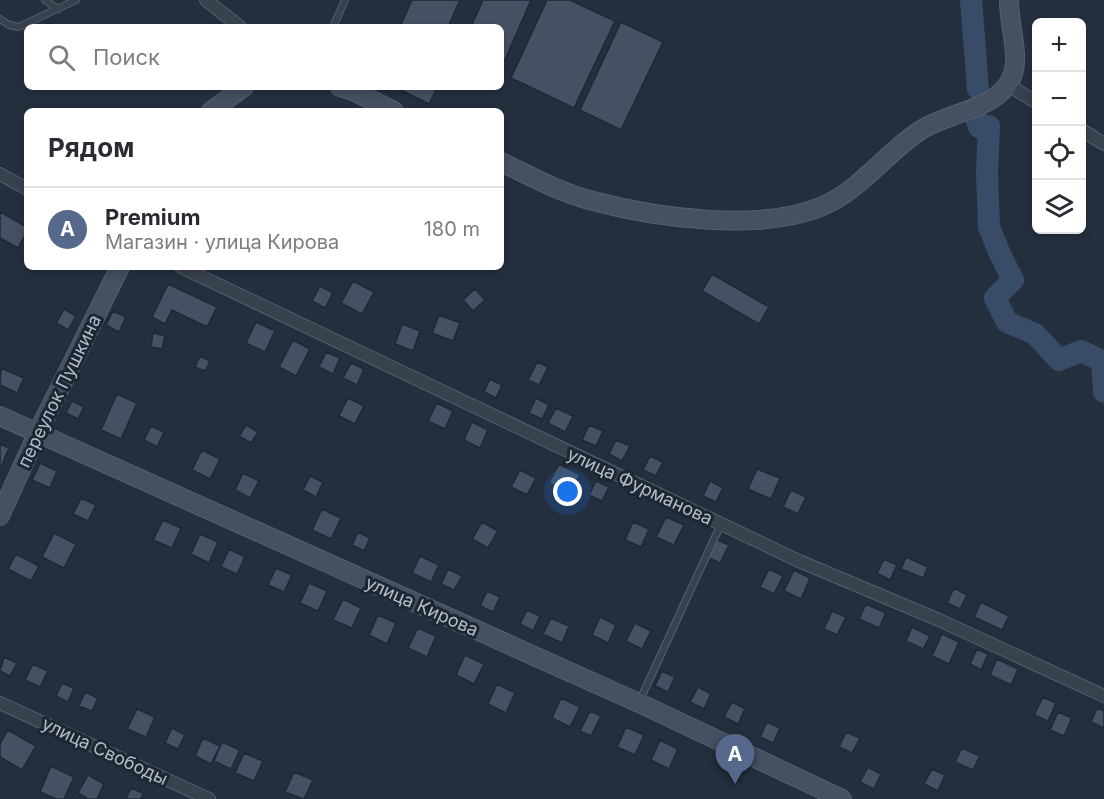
<!DOCTYPE html>
<html lang="ru">
<meta charset="utf-8">
<style>
body{margin:0;font-family:Inter,sans-serif;background:#f7f7f7;color:#2b2b33}
.controls{position:absolute;right:18px;top:18px;display:grid;overflow:hidden;border-radius:9px;box-shadow:0 3px 9px #0003}
.controls button{width:54px;height:54px;display:grid;place-items:center;padding:0;border:0;border-bottom:2px solid #e1e1e2;background:#fff;color:#2b2b33;font:30px sans-serif}
.you{position:absolute;left:568px;top:492px;width:21px;height:21px;margin:-15px;border:4px solid #fff;border-radius:50%;background:#1a73e8;box-shadow:0 0 0 9px #1a73e833}
.badge{display:grid;place-items:center;width:39px;height:39px;border-radius:50%;background:#56698c;color:#fff;font-size:20px;font-weight:700}
.pin{position:absolute;translate:-50% -50px;filter:drop-shadow(0 2px 3px #0008)}
.pin::after{content:'';position:absolute;top:32px;width:21px;height:18px;background:inherit;clip-path:polygon(0 0,100% 0,50% 100%)}
.list{margin:0;padding:0;list-style:none}
h2{display:flex;justify-content:space-between;align-items:center;height:78px;margin:0;padding:0 24px;font-size:26px}
h2 small{font-size:20px;font-weight:400;color:#7c7c81}
.list li{display:grid;grid-template-columns:39px 1fr auto;gap:18px;align-items:center;box-sizing:border-box;height:84px;padding:0 24px;border-top:2px solid #e1e1e2}
.list b{display:block;font-size:22px;white-space:nowrap}
.list p{margin:0;font-size:20px;white-space:nowrap;color:#7c7c81}
.list em{font-size:20px;font-style:normal;color:#7c7c81}
.icon{flex:none;width:33px;height:33px;fill:none;stroke:currentColor;stroke-width:2;stroke-linecap:round;stroke-linejoin:round}
.map{position:relative;flex:none;width:1104px;height:799px;overflow:hidden}
.search{position:absolute;background:#fff;box-shadow:0 3px 9px #0003;left:24px;top:24px;width:480px;height:66px;display:flex;align-items:center;gap:15px;box-sizing:border-box;padding:0 21px;border-radius:9px;color:#7c7c81;font-size:22px}
.panel{position:absolute;background:#fff;box-shadow:0 3px 9px #0003;left:24px;top:108px;width:480px;height:162px;border-radius:9px}
.map>svg:first-child{display:block}
</style>
<div class="map">
<svg width="1104" height="799" viewBox="0 0 1104 799">
<rect width="100%" height="100%" fill="#242f3e"/>
<g fill="none" stroke-linecap="round" stroke-linejoin="round">
<path stroke="#394c67" stroke-width="22" d="M971,0L978,89
M976,118L979,127L989,126L987,172L989,227L1000,254L1013,280L995,298L1007,322L1035,334L1059,360L1081,351L1102,361L1104,392"/>
</g>
<path fill="#455162" stroke="#1f2835" stroke-width="1.5" d="M412,0H460L448,27H400Z
M483,0H531L501,69V27H471Z
M547,0H570L615,21L574,108L511,78Z
M621,22L663,42L621,130L580,110Z
M395,87H435L437,88L429,104Z
M0,212L27,227V232L18,248L0,238Z
M712,274L769,307L759,324L702,291Z
M353,281L374,292L362,314L341,303Z
M168,284L217,307L207,327L172,310L165,324L152,317Z
M320,286L333,293L325,308L312,301Z
M475,289L485,300L473,311L463,300Z
M64,309L76,316L68,330L56,323Z
M113,311L126,317L119,332L106,325Z
M439,315L460,323L453,341L432,333Z
M256,322L275,331L265,352L246,343Z
M402,324L420,331L413,351L395,344Z
M153,333L165,336L162,349L151,347Z
M293,340L310,349L296,376L279,367Z
M326,352L340,358L333,374L319,367Z
M200,356L210,361L205,371L195,367Z
M537,362L548,367L539,385L528,380Z
M351,363L364,369L357,385L343,378Z
M1,368L24,378L17,393L0,385Z
M490,379L502,385L496,398L484,392Z
M117,394L137,403L121,439L101,430Z
M348,398L364,406L355,424L339,416Z
M536,398L549,405L542,419L529,413Z
M72,401L84,407L78,419L66,413Z
M437,403L453,411L445,429L428,421Z
M556,408L573,416L565,432L548,423Z
M472,422L488,430L480,448L464,440Z
M246,425L258,432L251,443L239,436Z
M589,425L603,431L596,446L582,440Z
M151,426L164,432L157,447L144,440Z
M616,440L630,446L622,461L609,454Z
M0,444L9,448L2,465H0Z
M202,450L220,459L210,479L192,470Z
M650,456L663,462L656,476L643,470Z
M40,463L57,471L50,488L32,480Z
M559,464L580,475L570,494L549,483Z
M757,469L780,478L771,499L748,489Z
M520,470L536,478L527,495L511,487Z
M243,473L259,481L250,498L235,490Z
M310,476L323,482L316,497L303,490Z
M596,481L609,487L602,501L589,495Z
M710,481L723,488L716,502L703,496Z
M791,490L806,497L798,514L783,507Z
M81,498L96,505L88,521L73,514Z
M322,509L341,518L331,539L312,530Z
M666,517L684,525L674,545L656,537Z
M163,520L181,528L172,548L153,540Z
M482,522L498,531L488,548L472,539Z
M633,522L649,529L641,547L625,540Z
M358,532L370,538L364,551L352,545Z
M54,533L76,544L64,568L42,557Z
M200,534L218,542L209,563L191,554Z
M715,539L729,545L720,563L707,557Z
M229,549L245,557L237,574L221,567Z
M16,554L39,566L31,581L8,569Z
M420,556L439,565L431,582L412,573Z
M906,557L928,567L923,578L901,569Z
M884,559L897,565L890,580L877,573Z
M276,568L292,575L284,592L268,585Z
M448,569L462,576L454,590L441,584Z
M769,569L783,576L774,594L760,587Z
M794,570L810,578L801,599L784,591Z
M309,583L327,591L318,611L300,603Z
M954,588L967,595L960,609L947,603Z
M487,591L500,597L493,612L480,606Z
M343,599L361,608L352,628L333,620Z
M981,602L1009,616L1002,630L974,617Z
M866,604L886,613L879,628L859,619Z
M527,610L540,616L533,631L520,624Z
M832,611L846,617L837,635L824,629Z
M378,615L396,623L387,644L369,635Z
M600,617L616,625L608,643L592,635Z
M551,618L569,626L562,643L543,634Z
M635,623L651,631L642,649L626,641Z
M912,627L930,636L923,649L906,641Z
M418,628L436,636L427,657L408,648Z
M942,634L959,642L949,664L932,656Z
M977,649L988,654L981,670L970,664Z
M465,655L484,664L474,684L456,675Z
M4,657L17,663L10,676L0,671Z
M997,659L1018,669L1011,685L990,675Z
M33,664L48,671L40,687L25,680Z
M662,671L675,677L668,692L655,686Z
M62,683L74,688L68,702L56,696Z
M497,684L515,693L506,713L488,704Z
M698,687L711,694L704,709L690,702Z
M85,692L98,698L92,711L79,706Z
M1043,697L1056,703L1048,721L1034,715Z
M561,698L580,707L570,727L552,718Z
M732,702L745,709L738,724L724,717Z
M1097,708L1104,711V728L1091,722Z
M137,709L155,717L146,737L127,729Z
M590,711L601,716L591,736L580,731Z
M1058,712L1072,718L1064,736L1050,730Z
M767,722L780,728L773,743L760,737Z
M626,727L644,735L635,755L617,747Z
M172,728L185,735L178,749L165,743Z
M8,730L36,746L22,770L0,757V744Z
M846,732L860,738L852,753L839,747Z
M203,738L220,746L211,764L195,756Z
M660,740L678,749L669,769L651,760Z
M222,742L240,750L231,769L214,761Z
M962,748L980,756L973,770L955,762Z
M244,753L263,761L254,781L235,773Z
M51,766L74,777L64,799H56L40,792Z
M868,767L881,774L874,789L860,782Z
M932,769L945,775L938,791L924,784Z
M294,772L313,780L304,799L285,792Z
M88,775L104,784L97,799H88L78,793Z
M131,788L143,793L141,799H126Z"/>
<g fill="none" stroke-linecap="round" stroke-linejoin="round">
<g stroke="#565f6c" stroke-width="8">
<path id="lane" d="M45,0L58,9
M0,19L9,25L19,27L76,0
M333,27L345,0
M640,700L721,524"/>
</g>
<g stroke="#565f6c" stroke-width="14">
<path id="street" d="M206,0L240,27
M1008,85L1036,102
M1082,130L1104,144
M0,174L27,189
M181,267L799,561L939,620L1104,696
M0,703L209,799"/>
</g>
<g stroke="#565f6c" stroke-width="20">
<path id="secondary" d="M340,87L353,91L394,111
M211,111L244,87
M501,162C530,176 561,193 593,201C657,218 763,233 825,205C861,189 888,151 921,130C955,108 1019,109 1015,54C1014,36 1009,18 1009,0
M0,416L639,703L842,799
M0,516L38,432L120,267"/>
</g>
<use href="#lane" stroke="#38414e" stroke-width="6"/>
<use href="#street" stroke="#38414e" stroke-width="12"/>
<use href="#secondary" stroke="#465061" stroke-width="18"/>
</g>
<g text-anchor="middle" dominant-baseline="central" stroke-width="6" stroke-linejoin="round" paint-order="stroke">
<g font-size="18" fill="#b4bcc9" stroke="#1d2633">
<text transform="translate(59 391) rotate(-64)">переулок Пушкина</text>
<text transform="translate(640 486) rotate(25)">улица Фурманова</text>
<text transform="translate(422 606) rotate(24)">улица Кирова</text>
<text transform="translate(105 751) rotate(25)">улица Свободы</text>
</g>
</g>
</svg>
<div class="controls">
<button>+</button>
<button>−</button>
<button><svg class="icon" aria-label="locate" viewBox="0 0 24 24"><circle cx="12" cy="12" r="6"/><path d="M12 2v4M12 18v4M2 12h4M18 12h4"/></svg></button>
<button><svg class="icon" aria-label="layers" viewBox="0 0 24 24"><path d="M12 4l9 5-9 5-9-5zM3 14l9 5 9-5"/></svg></button>
</div>
<div class="you"></div>
<div class="pin badge" style="left:735px;top:784px">A</div>
<div class="search"><svg class="icon" aria-label="search" viewBox="0 0 24 24"><circle cx="10" cy="10" r="6"/><path d="M15 15l6 6"/></svg>Поиск</div>
<section class="panel">
<h2>Рядом<small></small></h2>
<ul class="list">
<li><span class="badge">A</span><div><b>Premium</b><p>Магазин · улица Кирова</p></div><em>180 m</em></li>
</ul>
</section>
</div>
